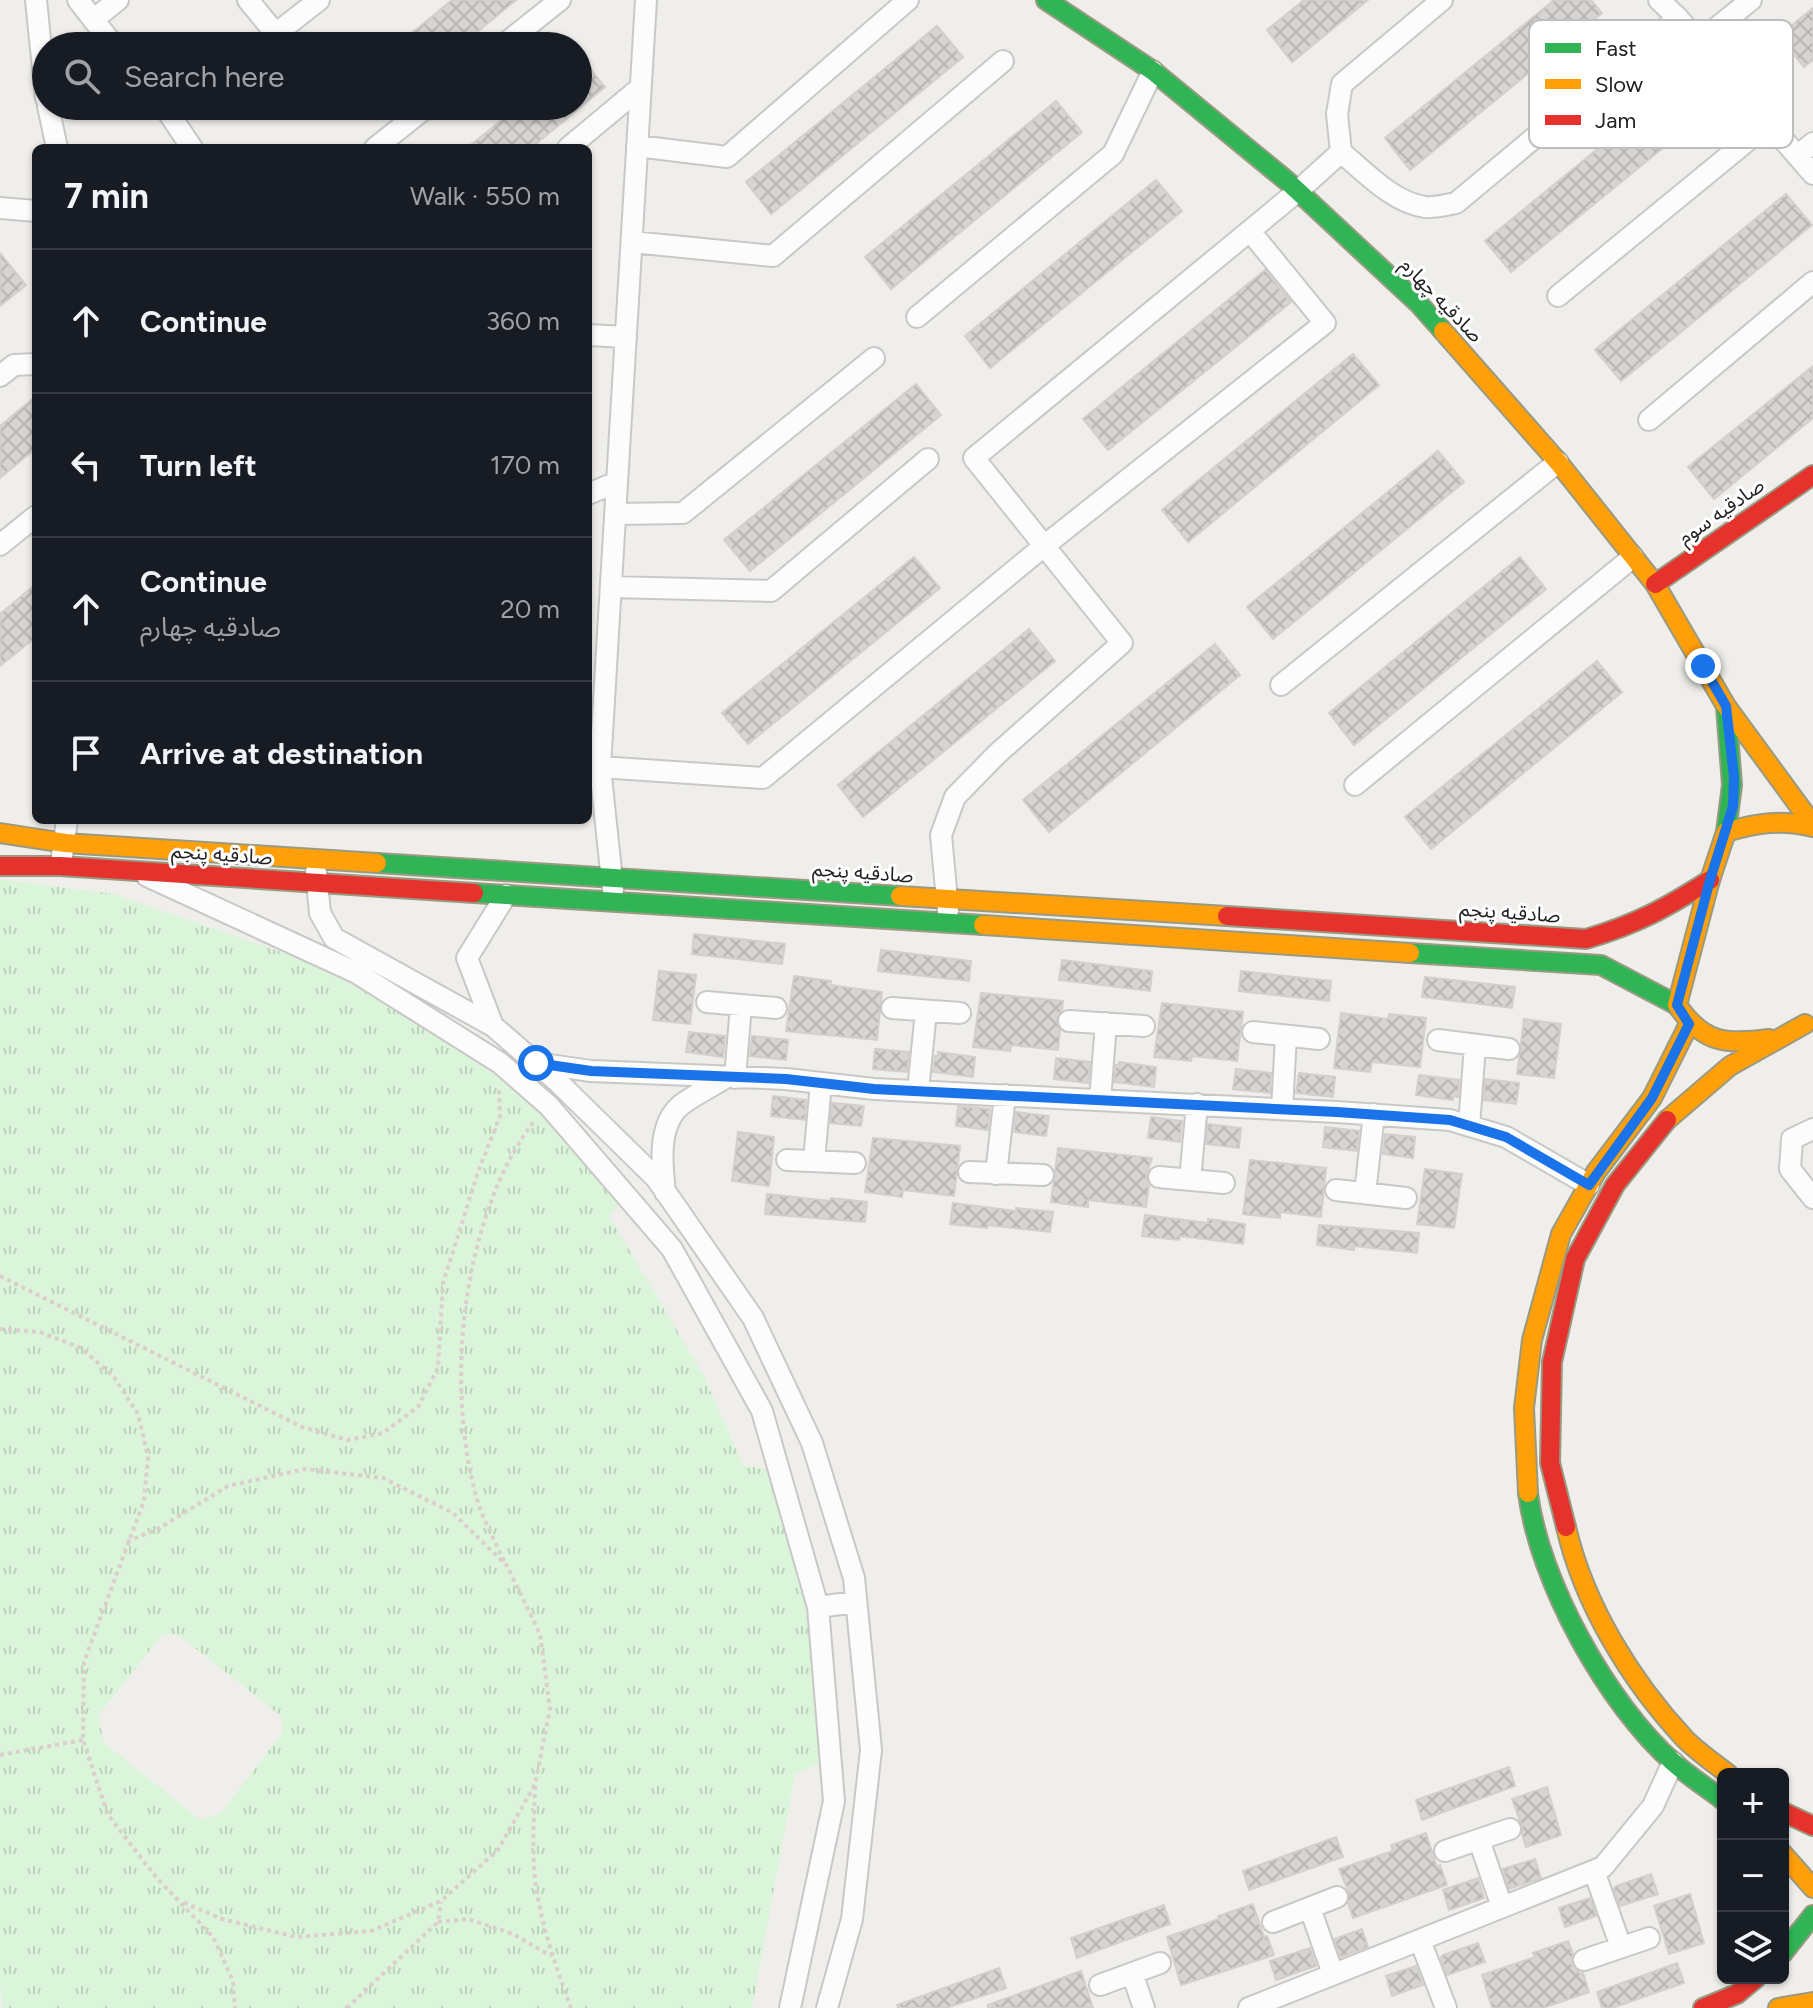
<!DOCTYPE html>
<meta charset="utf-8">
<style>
body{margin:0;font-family:Figtree,"Noto Sans Arabic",sans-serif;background:#242831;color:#f1f3f6}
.controls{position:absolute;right:24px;bottom:24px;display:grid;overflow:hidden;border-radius:12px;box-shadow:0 2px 6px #0004}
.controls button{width:72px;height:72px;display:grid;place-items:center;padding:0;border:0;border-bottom:2px solid #363941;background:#171b24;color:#f1f3f6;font:40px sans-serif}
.stop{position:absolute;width:24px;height:24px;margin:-18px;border:6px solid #1a73e8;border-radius:50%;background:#fff}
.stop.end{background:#1a73e8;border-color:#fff;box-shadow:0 2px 8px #0008}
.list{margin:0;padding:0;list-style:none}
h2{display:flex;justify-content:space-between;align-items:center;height:104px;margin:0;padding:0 32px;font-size:34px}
h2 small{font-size:26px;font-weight:400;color:#9ea1a6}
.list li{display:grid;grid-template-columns:52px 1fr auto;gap:24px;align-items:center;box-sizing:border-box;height:144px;padding:0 32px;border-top:2px solid #363941}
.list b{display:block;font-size:30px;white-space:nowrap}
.list p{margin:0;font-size:26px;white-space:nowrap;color:#9ea1a6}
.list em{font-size:26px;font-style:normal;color:#9ea1a6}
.icon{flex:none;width:44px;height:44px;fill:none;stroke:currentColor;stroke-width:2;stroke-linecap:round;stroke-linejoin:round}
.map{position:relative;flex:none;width:1813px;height:2008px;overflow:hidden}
.search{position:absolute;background:#171b24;box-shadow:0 2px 6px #0004;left:32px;top:32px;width:560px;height:88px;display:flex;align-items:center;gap:20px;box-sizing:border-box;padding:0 28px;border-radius:44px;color:#9ea1a6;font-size:30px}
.panel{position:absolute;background:#171b24;box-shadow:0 2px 6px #0004;left:32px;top:144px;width:560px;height:680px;border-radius:12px}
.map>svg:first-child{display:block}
</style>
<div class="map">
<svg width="1813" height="2008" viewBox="0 0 1813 2008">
<defs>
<pattern id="park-tufts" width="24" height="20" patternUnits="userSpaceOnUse" patternTransform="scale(2)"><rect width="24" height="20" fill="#daf5da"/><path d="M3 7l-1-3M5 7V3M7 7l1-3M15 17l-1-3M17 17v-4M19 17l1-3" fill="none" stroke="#bbd2bb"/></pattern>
<pattern id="building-cross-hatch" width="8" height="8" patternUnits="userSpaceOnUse" patternTransform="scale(2)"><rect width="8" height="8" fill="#d7d4d2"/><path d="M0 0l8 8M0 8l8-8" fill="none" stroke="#b8b6b4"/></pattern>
</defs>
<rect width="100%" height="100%" fill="#f0eeeb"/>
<path fill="url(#park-tufts)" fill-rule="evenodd" d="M0,879L114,894L299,958L375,996L498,1066L543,1110L623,1200L609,1216L704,1376L743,1465L773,1471L812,1620L826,1759L795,1775L752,2008H3L0,1987ZM177,1634L281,1716L283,1732L220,1814L199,1819L104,1743L98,1716L162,1635Z"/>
<path fill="url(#building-cross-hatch)" stroke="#d3d0cc" stroke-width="2" d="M452,0H516L460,46H396Z
M1304,0H1368L1292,62L1267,30Z
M1554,0H1591L1602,13L1410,170L1385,138Z
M1813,8V60L1804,67L1779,36Z
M937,26L963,57L771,214L746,182Z
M578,54L605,87L531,148H467L519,106H578Z
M1676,85L1702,116L1511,272L1485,241Z
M1056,101L1082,132L891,289L865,257Z
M1156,180L1182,211L990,368L965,336Z
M1786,194L1812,225L1621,381L1595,350Z
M0,253L26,285L0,306Z
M1265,270L1291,302L1108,450L1083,419Z
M1353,354L1379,385L1188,542L1162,510Z
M1813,366V418L1714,499L1688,467Z
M916,384L941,415L750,571L724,540Z
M36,396V448L0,478V426Z
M1438,451L1464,482L1273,639L1247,607Z
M914,557L940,588L748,744L722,713Z
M1520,557L1546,589L1354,745L1329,713Z
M36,584V637L0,666V614Z
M1029,629L1055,661L863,817L838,785Z
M1215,644L1240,675L1049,832L1023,800Z
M1597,661L1622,692L1431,849L1405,817Z
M694,934L785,944L782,964L692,954Z
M881,950L971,961L969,981L878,971Z
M1062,960L1152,971L1150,991L1059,980Z
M659,971L696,975L690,1024L653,1020Z
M1241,971L1331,981L1329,1001L1239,991Z
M794,976L831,981L830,985L882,992L877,1040L786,1031Z
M1425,977L1515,987L1512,1008L1422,997Z
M981,993L1063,1001L1062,1010L1056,1019L1060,1030L1058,1050L1011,1045L1010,1051L973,1047Z
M1162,1003L1243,1012L1237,1061L1192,1056L1191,1061L1154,1057Z
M1341,1013L1388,1019L1389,1014L1426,1018L1420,1067L1372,1062L1370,1072L1334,1068Z
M1524,1019L1561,1024L1554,1078L1517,1074Z
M689,1032L725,1036L723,1057L686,1052Z
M752,1036L788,1040L786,1060L750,1056Z
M875,1049L909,1052L907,1072L873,1069Z
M938,1052L975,1057L973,1077L933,1072L935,1056H938Z
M1056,1058L1090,1062L1088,1083L1054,1079Z
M1119,1062L1156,1067L1154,1087L1114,1082L1116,1065H1119Z
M1236,1069L1271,1073L1270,1093L1233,1089Z
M1299,1073L1335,1077L1333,1097L1296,1093Z
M1419,1075L1459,1080L1458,1097L1453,1096V1100L1416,1095Z
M1485,1079L1519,1083L1516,1104L1484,1100Z
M773,1096L806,1100L805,1120L771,1116Z
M832,1103L864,1106L861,1126L830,1123Z
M958,1106L990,1109L988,1130L956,1126Z
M1016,1112L1049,1116L1046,1136L1014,1132Z
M1151,1117L1182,1121L1180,1142L1148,1138Z
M1208,1124L1241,1128L1239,1148L1206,1144Z
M1325,1127L1359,1131L1357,1151L1323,1147Z
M738,1132L774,1137L769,1186L732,1181Z
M1385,1134L1415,1137L1413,1158L1383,1154Z
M873,1138L960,1146L954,1196L903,1190L902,1197L865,1192Z
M1058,1148L1152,1158L1146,1175L1149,1185L1146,1207L1088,1200V1207L1051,1202Z
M1250,1160L1326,1168L1321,1217L1280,1212V1218L1243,1214Z
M1425,1169L1462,1174L1454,1228L1417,1224Z
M767,1194L830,1201L831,1198L867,1202L865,1222L765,1214Z
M953,1203L1016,1211V1208L1053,1212L1050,1232L988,1225L987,1228L950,1224Z
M1145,1215L1208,1223V1219L1245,1224L1243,1244L1180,1236L1179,1240L1142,1236Z
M1319,1225L1419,1233L1417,1253L1354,1246V1250L1317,1245Z
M1509,1767L1515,1786L1422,1820L1416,1800Z
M1547,1787L1561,1835L1526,1847L1522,1834V1826L1512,1799Z
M1426,1833L1437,1867L1440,1865L1447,1885L1353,1918L1348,1903L1349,1893L1339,1869L1393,1851L1391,1845Z
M1336,1837L1343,1857L1249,1890L1243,1871Z
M1535,1859L1541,1878L1509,1889L1503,1869Z
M1651,1874L1658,1894L1620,1906L1614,1889L1616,1886Z
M1478,1878L1484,1898L1449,1910L1443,1890Z
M1690,1894L1704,1943L1669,1954L1654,1906Z
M1590,1898L1596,1916L1565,1927L1559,1908Z
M1253,1904L1264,1937L1267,1936L1274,1955L1181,1985L1167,1937L1219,1919L1218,1916Z
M1164,1905L1170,1924L1077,1958L1071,1938Z
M1362,1929L1368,1947L1341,1957L1334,1939Z
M1568,1941L1573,1954L1572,1965L1580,1974L1583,1973L1589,1992L1543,2008H1492L1482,1975L1535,1957L1533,1953Z
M1478,1943L1485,1962L1447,1975L1441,1958L1443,1955Z
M1310,1948L1316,1966L1276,1980L1270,1961Z
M1677,1963L1684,1983L1612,2008H1602L1597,1992Z
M1416,1966L1423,1985L1392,1996L1386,1976Z
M999,1968L1006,1988L946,2008H898L897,2005Z
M1081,1971L1093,2008H988V2005Z"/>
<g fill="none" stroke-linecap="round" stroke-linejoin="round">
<g stroke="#c9c8c7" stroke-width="24">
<path id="street" d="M36,0L46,98
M78,0L114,46
M248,0L276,34
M1659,0L1678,18L1813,174
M93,20L118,0
M1699,42L1751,0
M260,46L319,0
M502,46L560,0
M48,106L57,148
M164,106L192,148
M637,146L727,157L908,0
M375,148L428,106
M568,148L640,88
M1341,152C1365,172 1392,202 1425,207C1435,208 1446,205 1456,203L1678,18
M1797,156L1813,143
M0,208L36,211
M632,242L773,256L1003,61
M1558,296L1769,123
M917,317L1113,154L1153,71
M588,335L626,337
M0,376L14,365L36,364
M1649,420L1813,282
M588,494L617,482
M615,514L683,513L874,358
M0,545L36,516
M611,587L771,591L928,459
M1281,685L1558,462
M588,761L600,767L763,778L1044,546L1325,323L1250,231
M1355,785L1633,557
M62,856L67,820
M316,872L320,913L334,938L493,1026L559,1083L656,1178L753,1318L812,1443L854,1578L871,1750L852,1919L827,2008
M147,876L357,973L500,1063L549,1106L672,1249L762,1411L818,1607L834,1801L790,2008
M613,890L600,767L646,0
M948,911L941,835L955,797L997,754L1122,643L974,458L1298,191L1341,152L1337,114L1342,84L1442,0
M707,1002L776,1008
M892,1008L960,1013
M1069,1021L1144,1026
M493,1026L467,958L506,895
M1253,1032L1319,1039
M1438,1040L1509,1049
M536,1063L591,1071L786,1079L874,1089L1337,1112L1450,1120L1506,1137L1589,1185
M735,1078L741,1005
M918,1091L926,1011
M1100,1100L1106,1023
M1282,1109L1286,1036
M1469,1126L1475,1045
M1813,1129L1792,1139L1790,1169L1813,1198
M787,1160L855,1163
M814,1161L821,1083
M969,1172L1043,1175
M996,1174L1005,1095
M1159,1177L1224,1183
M1190,1180L1197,1104
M1336,1190L1406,1198
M665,1192C662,1165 657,1125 681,1105C694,1095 711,1087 725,1078
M1365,1193L1374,1114
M818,1607L856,1602
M1479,1840L1502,1907
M1445,1851L1510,1829
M1594,1871L1621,1947
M1310,1908L1333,1974
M1273,1922L1337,1897
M1420,1940L1446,2008
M1584,1960L1649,1938
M1132,1973L1144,2008
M1100,1985L1160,1963
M1249,2008L1603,1867L1653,1806L1673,1762"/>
</g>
<g stroke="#999a82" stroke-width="22">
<path id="fast" d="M1046,0L1153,71L1287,181L1419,304L1443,331
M1726,707L1732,785L1726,832
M377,863L900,896
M474,893L983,925
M1410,953L1601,965L1677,1005
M1528,1493C1539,1581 1607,1704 1674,1763C1689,1776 1707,1788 1723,1800
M1783,1953L1813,1915"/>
</g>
<g stroke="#999a82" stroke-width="22">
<path id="slow" d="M1443,331L1558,462L1655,584L1726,706L1813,825
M0,833L65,843L377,863
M900,896L1227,916
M983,925L1410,953
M1769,1039C1725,1045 1703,1043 1677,1005L1710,880L1726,832C1757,823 1781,819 1813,827
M1667,1120L1730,1066L1805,1024
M1528,1493L1524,1408L1532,1340L1561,1234L1596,1172L1652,1098L1689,1024
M1566,1527C1584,1605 1631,1681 1685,1739C1698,1752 1714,1763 1728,1774
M1783,1854L1813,1888
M1778,2008L1813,2002"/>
</g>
<g stroke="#999a82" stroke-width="22">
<path id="jam" d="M1655,584L1813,475
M0,866H60L474,893
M1227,916L1586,939C1637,924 1666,908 1710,880
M1566,1527L1550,1463L1552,1362L1575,1259L1615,1185L1667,1120
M1783,1812L1813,1826
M1703,2008L1737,1994L1756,1978"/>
</g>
<path stroke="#dccecd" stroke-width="4" stroke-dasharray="4 4" stroke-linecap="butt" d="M0,1276L302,1427L348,1440L383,1433L418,1407L438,1368L443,1283L478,1172L500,1116L499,1089
M0,1329L40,1332L81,1348L114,1377L138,1414L148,1457L144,1501L84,1662L83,1740L108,1815L156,1877L213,1937L233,1981L235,2008
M127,1542L161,1527L228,1486L305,1469L383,1478L453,1513L507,1566L540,1634L550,1709L535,1784L498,1850L441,1901L371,1931L296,1937L222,1919L180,1901
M504,1561C495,1541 483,1520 477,1499C444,1386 462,1214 535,1120
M0,1755L83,1740
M535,1786C534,1822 531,1858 537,1893C544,1933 557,1970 571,2008
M438,1922L468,1919L513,1934L551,1956
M347,2008L438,1922L441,1902"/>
<use href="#street" stroke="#fdfcfc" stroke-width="20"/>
<use href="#fast" stroke="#30b455" stroke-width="18"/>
<use href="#slow" stroke="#ff9f0a" stroke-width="18"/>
<use href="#jam" stroke="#e5322d" stroke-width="18"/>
</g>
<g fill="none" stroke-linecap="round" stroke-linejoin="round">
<path stroke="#1a73e8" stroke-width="10" d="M536,1063L591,1071L786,1079L874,1089L1337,1112L1450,1120L1506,1137L1589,1185L1652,1098L1689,1024L1677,1005L1710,880L1733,806L1734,777L1726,706L1703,666"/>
</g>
<g text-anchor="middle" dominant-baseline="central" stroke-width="6" stroke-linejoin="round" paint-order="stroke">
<g font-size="20" fill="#222" stroke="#fff">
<text transform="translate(1442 300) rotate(46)">صادقیه چهارم</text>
<text transform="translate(1721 511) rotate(-35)">صادقیه سوم</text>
<text transform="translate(222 854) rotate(4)">صادقیه پنجم</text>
<text transform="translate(863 872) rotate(4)">صادقیه پنجم</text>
<text transform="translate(1510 912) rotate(4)">صادقیه پنجم</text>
</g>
</g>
<rect x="1529" y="20" width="264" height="128" rx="12" fill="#fff" stroke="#bdbdbd" stroke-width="2"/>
<rect x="1545" y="43" width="36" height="10" fill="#30b455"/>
<rect x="1545" y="79" width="36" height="10" fill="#ff9f0a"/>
<rect x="1545" y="115" width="36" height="10" fill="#e5322d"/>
<g font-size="22" fill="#222">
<text x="1595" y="56">Fast</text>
<text x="1595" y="92">Slow</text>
<text x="1595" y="128">Jam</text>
</g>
</svg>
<div class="controls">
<button>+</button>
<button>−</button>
<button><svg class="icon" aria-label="layers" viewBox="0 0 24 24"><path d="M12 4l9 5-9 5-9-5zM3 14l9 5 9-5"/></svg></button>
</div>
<div class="stop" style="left:536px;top:1063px"></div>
<div class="stop end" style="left:1703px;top:666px"></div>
<div class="search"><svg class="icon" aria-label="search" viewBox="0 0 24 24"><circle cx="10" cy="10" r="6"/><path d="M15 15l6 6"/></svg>Search here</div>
<section class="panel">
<h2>7 min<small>Walk · 550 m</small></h2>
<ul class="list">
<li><svg class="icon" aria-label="ahead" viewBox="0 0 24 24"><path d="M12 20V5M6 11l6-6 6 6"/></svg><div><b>Continue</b></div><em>360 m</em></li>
<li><svg class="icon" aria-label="left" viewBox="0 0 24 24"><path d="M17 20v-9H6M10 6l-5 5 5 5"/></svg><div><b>Turn left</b></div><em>170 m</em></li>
<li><svg class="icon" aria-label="ahead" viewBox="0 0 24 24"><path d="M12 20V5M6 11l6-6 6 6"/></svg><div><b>Continue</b><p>صادقیه چهارم</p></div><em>20 m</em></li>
<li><svg class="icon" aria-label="arrive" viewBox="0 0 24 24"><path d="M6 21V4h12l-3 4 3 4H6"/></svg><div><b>Arrive at destination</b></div></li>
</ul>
</section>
</div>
